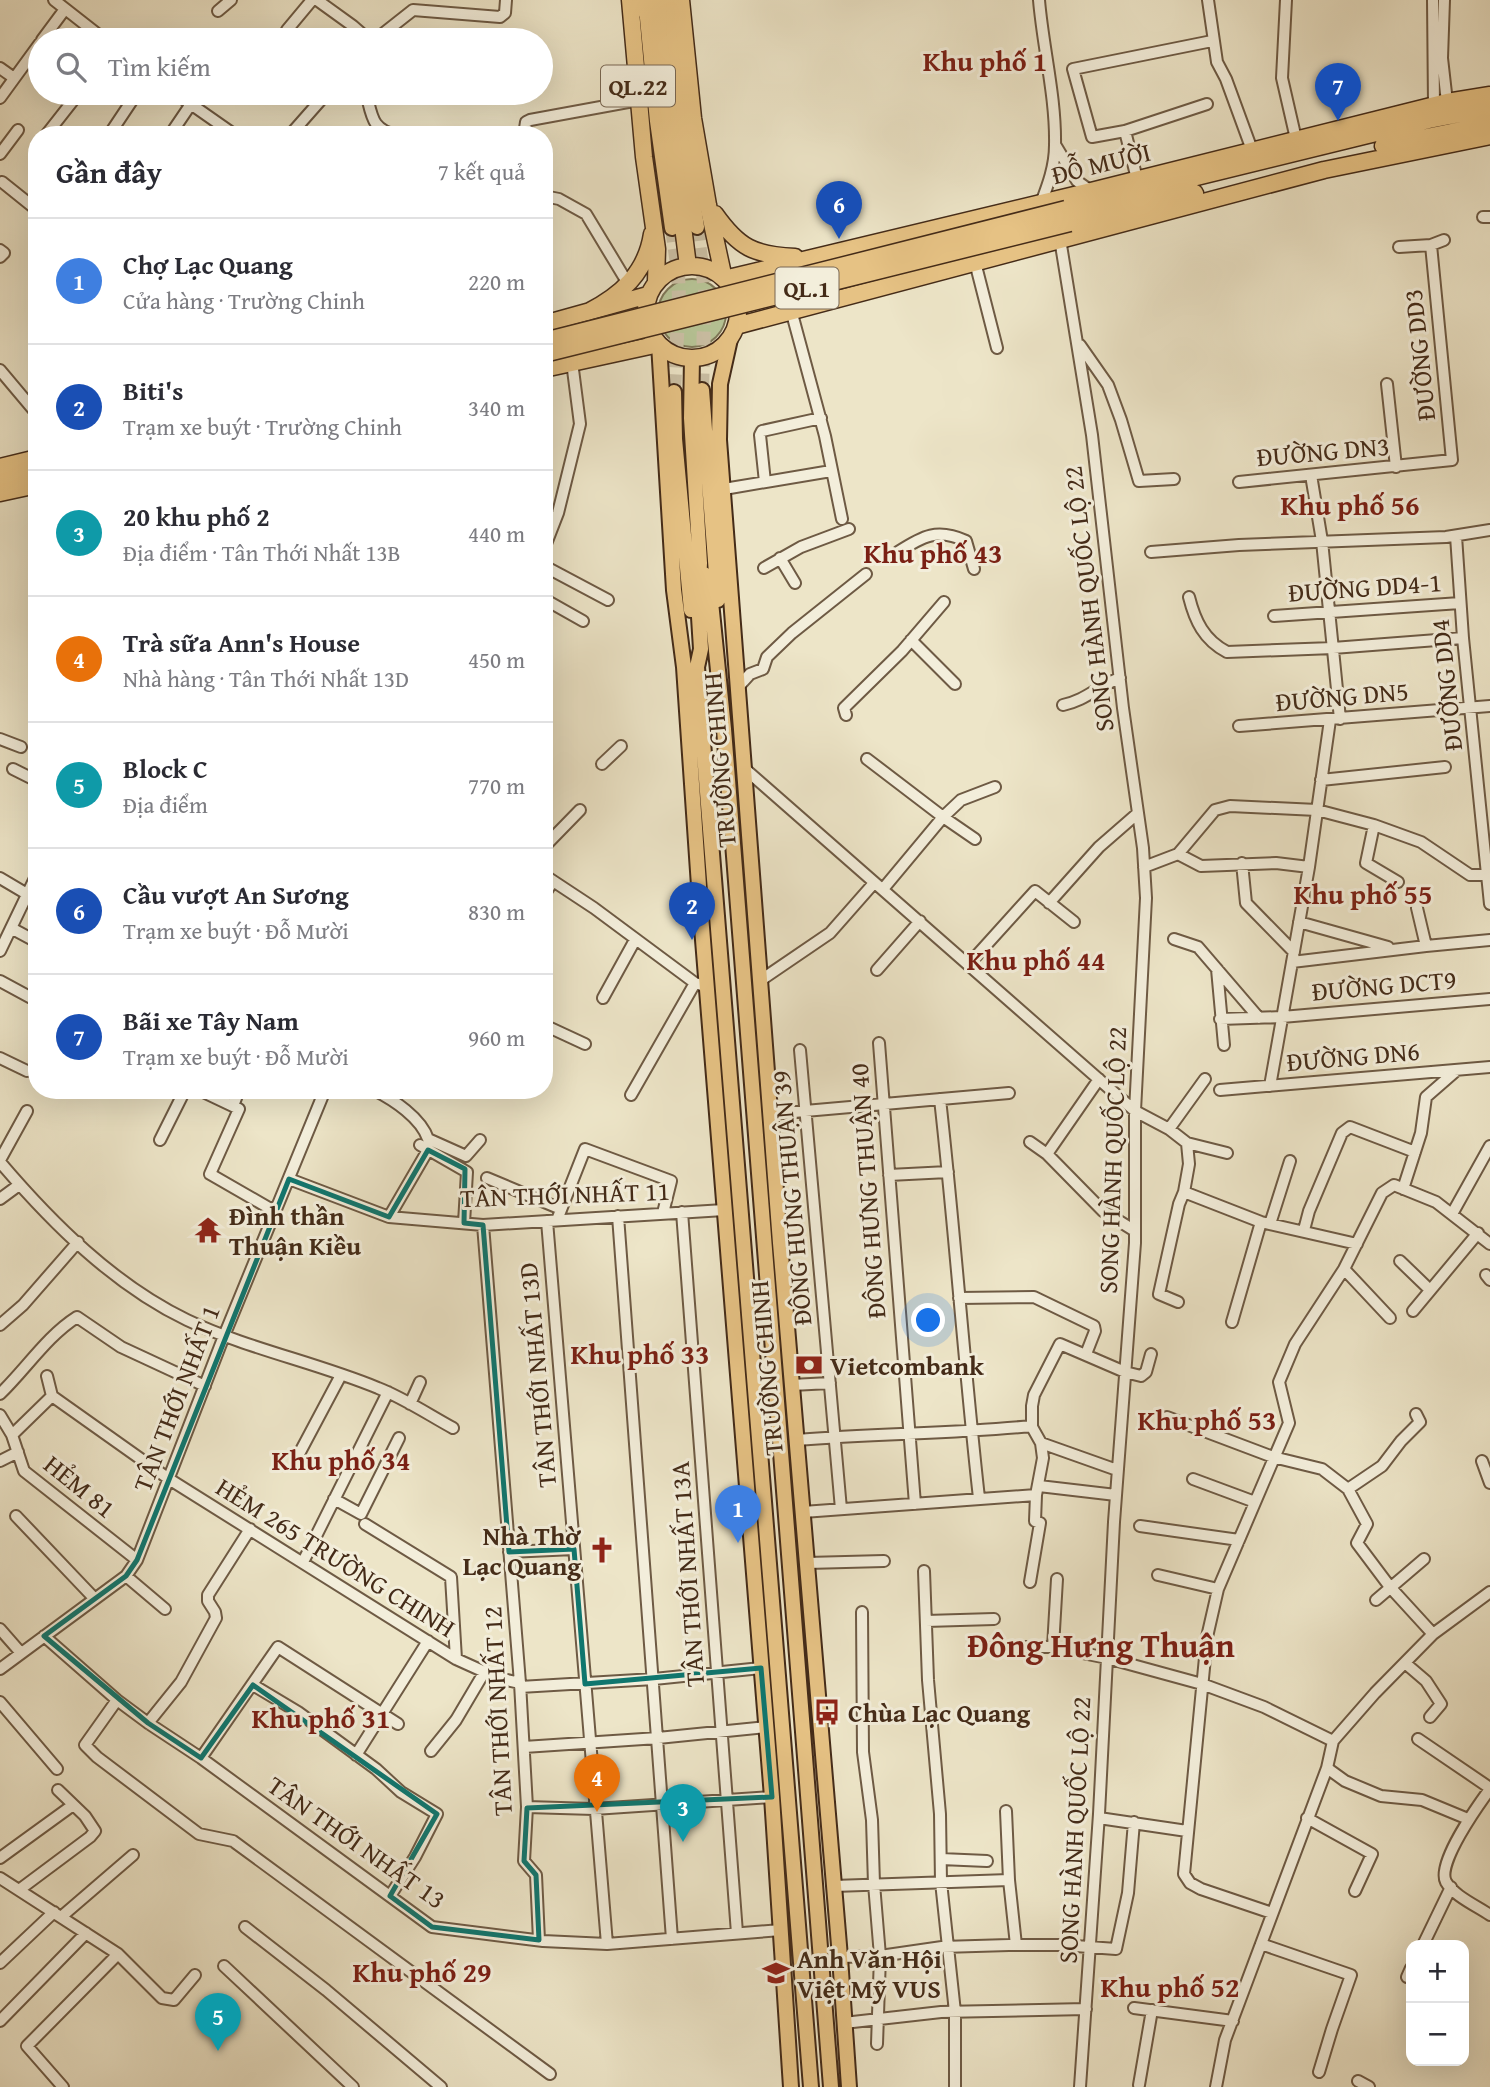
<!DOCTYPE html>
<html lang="vi">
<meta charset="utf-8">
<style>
body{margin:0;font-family:"Gentium Book Plus",serif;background:#f2f2f3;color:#2b2b33}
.controls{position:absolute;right:21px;bottom:21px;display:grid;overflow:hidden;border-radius:14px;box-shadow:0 7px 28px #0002}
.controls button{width:63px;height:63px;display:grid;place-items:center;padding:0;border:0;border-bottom:2px solid #e1e1e2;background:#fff;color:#2b2b33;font:35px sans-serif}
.you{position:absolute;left:929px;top:1321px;width:24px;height:24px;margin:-18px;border:5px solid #fff;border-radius:50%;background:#1a73e8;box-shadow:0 0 0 10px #1a73e833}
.badge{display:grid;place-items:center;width:46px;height:46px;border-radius:50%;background:#8f2418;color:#fff;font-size:23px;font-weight:700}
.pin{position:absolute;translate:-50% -58px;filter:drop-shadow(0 2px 4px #0008)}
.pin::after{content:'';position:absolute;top:37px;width:24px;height:21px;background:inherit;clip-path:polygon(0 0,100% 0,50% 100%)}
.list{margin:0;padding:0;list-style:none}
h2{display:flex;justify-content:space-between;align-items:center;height:91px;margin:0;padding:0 28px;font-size:30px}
h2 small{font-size:23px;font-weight:400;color:#7c7c81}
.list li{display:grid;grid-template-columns:46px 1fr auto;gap:21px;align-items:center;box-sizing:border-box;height:126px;padding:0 28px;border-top:2px solid #e1e1e2}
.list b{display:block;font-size:26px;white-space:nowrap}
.list p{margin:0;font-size:23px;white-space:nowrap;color:#7c7c81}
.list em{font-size:23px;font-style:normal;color:#7c7c81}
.icon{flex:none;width:38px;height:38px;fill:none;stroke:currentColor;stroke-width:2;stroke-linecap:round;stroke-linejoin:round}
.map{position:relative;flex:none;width:1490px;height:2087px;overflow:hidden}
.search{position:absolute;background:#fff;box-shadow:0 7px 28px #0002;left:28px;top:28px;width:525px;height:77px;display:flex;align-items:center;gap:18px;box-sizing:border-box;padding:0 24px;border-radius:38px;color:#7c7c81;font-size:26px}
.panel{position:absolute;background:#fff;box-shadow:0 7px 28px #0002;left:28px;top:126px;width:525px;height:973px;border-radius:28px}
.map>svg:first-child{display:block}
</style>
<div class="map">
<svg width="1490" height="2087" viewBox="0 0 1490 2087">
<rect width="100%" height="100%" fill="#ede5c8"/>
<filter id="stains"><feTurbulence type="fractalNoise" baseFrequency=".00286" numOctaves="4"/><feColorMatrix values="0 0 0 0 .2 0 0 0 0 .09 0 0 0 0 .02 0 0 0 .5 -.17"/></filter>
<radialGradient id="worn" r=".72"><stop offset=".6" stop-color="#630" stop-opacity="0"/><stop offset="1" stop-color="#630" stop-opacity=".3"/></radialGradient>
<path fill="#b7c597" stroke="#7e7858" stroke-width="2" d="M658 313a34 34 0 1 1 68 0a34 34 0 1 1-68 0Z"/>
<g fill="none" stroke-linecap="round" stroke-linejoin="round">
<path stroke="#cbc0a5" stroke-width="14" stroke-dasharray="14 7" stroke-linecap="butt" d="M697,227L705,290L702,390
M672,228L678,272L679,300L674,392"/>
<g stroke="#6e5a44" stroke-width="14">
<path id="minor" d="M54,0L105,40
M317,0L353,26L369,40
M1039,0C1043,48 1056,97 1055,145C1055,166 1048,185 1041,203
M1208,0L1217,62L1226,79L1252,150
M1286,0L1282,78L1296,139
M1433,0L1434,105
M1444,0L1442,58L1447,102
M218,11L231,0
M42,40L65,9
M291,40L288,37L287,30L312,0
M375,40L413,10L500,17L505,13L506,0
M0,68L14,78
M175,93L235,135
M366,93C372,115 371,130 397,135
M0,98L40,43
M1207,104L1125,131L1092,137L1073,69L1212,41
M1125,131L1137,179
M46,135L79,93
M109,135L137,93
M170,135L191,104
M290,135L327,93
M524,135L526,122L530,120L639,100
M1056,146L1077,181L1091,191
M0,154L18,130
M2,182L37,210
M544,196L559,199L586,214L624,277
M1483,217H1490
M1060,239L1092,435L1123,708L1143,848L1146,898L1135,1111V1243L1114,1522L1099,1814L1080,2087
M1399,247L1431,245L1444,240
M0,250L4,253L0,257
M975,262L997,348
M791,310L825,436L842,519
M1080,345L1108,385L1121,420L1139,481L1174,479
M0,370L37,414
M1387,384L1396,467
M1311,475L1322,541L1340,719
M765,482L760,435L762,431L821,418
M1239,482L1452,460L1431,245
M724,489L831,471
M1456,536L1463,638L1490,904
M544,549L558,513L580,424L572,362
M898,552C923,536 937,528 966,541L974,569
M1151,552L1239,545L1446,537L1490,530
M780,558L795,583
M544,566L608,600
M764,568L801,547L849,529
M1189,597C1195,621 1204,640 1227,652L1333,648L1463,638
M544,599L583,621
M1274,616L1460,603
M911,640L955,684
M739,686L750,674L763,669L767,657L792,633L866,574
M1063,705C1087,700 1097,686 1120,678
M846,715L844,708L902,651L944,602
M1239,726L1490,706
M0,739L21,747
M867,759L943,817L961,800L995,787
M602,764L621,746
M13,769L37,781
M745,769L1135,1111L1169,1129L1187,1143L1189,1164L1184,1192L1261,1222L1357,1244
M1321,780L1445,767
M1374,825L1421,842L1470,875H1486
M544,847L580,810
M1178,854L1201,866L1276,863L1309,867
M1242,863L1246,903L1294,952
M1144,867L1178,854L1215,810L1230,806L1317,810L1374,825L1366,863L1398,882
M544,875L594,908L695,983L708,987
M0,878L27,894
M883,889L943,817L975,839
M544,895L553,881
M1049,903L1099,847L1138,813
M1299,922L1388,947
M11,928L37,942
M1174,939L1198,947L1259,1018
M1426,946L1490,940
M0,951L37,874
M1292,962L1426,946L1417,908
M969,964L1035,891L1074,922
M1217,969L1224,1045
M877,970L920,921
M761,980L830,933L874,883
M0,981L37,1001
M603,998L635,940
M1220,1019L1282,1017L1490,999
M544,1025L585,1044
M879,1043L915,1504
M800,1050L841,1509
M0,1058L27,1071
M1270,1086L1309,867L1330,720
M199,1090L239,1109L210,1174L276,1212
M374,1090C394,1100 421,1118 428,1139L466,1156L480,1140
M1220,1090L1490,1067
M631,1095L695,983
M940,1099C955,1232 964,1365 979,1498
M233,1106L239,1090
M771,1114L1009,1093
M1169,1129L1205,1079
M160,1140L185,1090
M1030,1142L1047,1154L1103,1211L1135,1231
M1187,1143L1227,1153
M420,1145L467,1172L464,1223
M1047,1154L1099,1079
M0,1160L27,1111
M0,1162C52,1223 114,1285 187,1320C248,1349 315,1362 378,1388C404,1398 429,1415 453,1428
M889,1175L948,1172
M487,1178L561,1209
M289,1179L389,1217L483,1225L724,1210
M1403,1189L1421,1133L1426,1097L1457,1070
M0,1199L19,1185
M682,1212L737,1933
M1452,1214L1490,1146
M618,1216L672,1939
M389,1217L428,1150
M557,1220L585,1149L671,1181L663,1213
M547,1221L607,1944
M1270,1224L1290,1161
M483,1225L520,1683L527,1807L524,1861L536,1875L539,1940
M1304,1230L1309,1211L1342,1133L1350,1127L1415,1152
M1400,1261L1430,1290
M1344,1269L1390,1318
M1486,1275L1490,1280
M959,1298L1034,1297L1094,1326L1095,1331L1086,1354
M1178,1302L1159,1294L1179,1204L1184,1192
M1413,1311L1478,1233
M1232,1322L1261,1222
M0,1325L23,1305L78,1242
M792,1385L830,1383
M0,1394C26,1369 47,1336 77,1317L121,1347L205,1386
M52,1396L169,1479L456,1659L498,1678L520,1683
M410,1404L420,1382
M0,1415L12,1435L24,1471L137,1560
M1167,1417L1273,1457L1322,1469L1348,1489L1367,1524L1357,1543L1390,1587L1433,1634
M12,1435L52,1396L47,1376
M797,1440C875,1433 953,1434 1031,1426
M1041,1443L1117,1470
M299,1454L341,1375
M0,1461L18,1452
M1482,1461L1490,1483
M1193,1479L1255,1502
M1039,1486L1116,1495
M1348,1489L1382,1466L1401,1441L1420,1422L1416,1414
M334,1499L361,1514L399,1438
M803,1512L1036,1495
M16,1516L94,1598
M365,1524L451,1577L456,1659
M1140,1526L1239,1540
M509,1552L574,1549
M303,1562L388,1392
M807,1563L884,1561
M924,1571L928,1680L940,1814L941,1882L955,2012V2087
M1158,1575L1218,1589
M126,1576L165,1609
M1030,1582L1040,1523L1035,1521L1036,1495L1043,1458L1041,1443L1032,1427V1406L1034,1395L1060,1344L1125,1372L1141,1376L1146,1372L1151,1354
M1376,1600L1424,1559
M862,1612L863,1752L872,1820L874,1884L880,1956L877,2044
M926,1621L994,1619
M0,1629L21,1653
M44,1636L117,1700L148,1723L201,1758L432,1927L543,1941L607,1944L781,1930
M993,1647H1053L1107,1658L1202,1684L1264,1707L1333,1741
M1053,1647L1057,1579
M1405,1663L1426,1681L1441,1704L1430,1717
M0,1669L126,1576L137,1560L224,1336L325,1090
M253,1685L298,1712L376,1769L401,1792L437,1814L415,1857L390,1896
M520,1687L654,1679L761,1668
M117,1700L85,1745L97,1757L199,1834L233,1841L550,2074
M0,1702L57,1769
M148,1723L181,1682L216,1618L215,1612L208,1601V1595L250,1529
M1418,1739L1490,1788
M524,1747L658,1738L766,1727
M431,1751L456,1720L485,1671
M356,1755L428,1641
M201,1758L278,1647L398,1724
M1327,1768L1345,1781L1381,1796L1422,1800L1468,1819
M1490,1789C1479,1804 1436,1864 1446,1882C1454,1896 1477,1906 1490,1915
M527,1807L594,1809L772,1797
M1006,1811L1009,1880L1016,1945
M1099,1818L1187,1831
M1307,1818L1372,1854L1355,1891
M0,1858L73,1805
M941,1859L987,1861
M0,1878L118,1954L162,1998L174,2000L195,1975
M834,1886L1009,1880
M19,1890L90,1837L95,1831L85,1816L58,1790
M1272,1913L1201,1889L1190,1883L1184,1874L1207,1637L1218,1589L1289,1423L1279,1382L1295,1344L1344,1269L1382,1193L1394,1185L1436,1202L1490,1244
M61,1917L133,1855
M245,1927L326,1990L441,2087
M1261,1944L1351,1975L1332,2029L1319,2072
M1423,1945L1451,1887
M840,1957L880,1956L942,1947L1009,1945H1062L1116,1949L1128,1893L1134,1822
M0,1963L54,1912
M224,1966L353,2087
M1407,1977L1411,1968
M1134,2008L1233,2021
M0,2021L86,1933
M844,2023L941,2012L1086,2009
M1358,2081L1369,2087
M1139,2085L1152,2010
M63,2087L27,2046L118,1954
M1216,2087L1225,2040L1327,1768L1333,1741L1375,1693L1433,1634L1490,1592"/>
</g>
<g stroke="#442b18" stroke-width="18">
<path id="major" d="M670,0L681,119L697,227
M647,18L657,121L672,228
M730,339L720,384L719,440L780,1243L840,1957L849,2087
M659,344L674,590L684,667L701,915L772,1797L791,2087
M692,358L691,418L700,563L698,601L701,649L697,667L811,2087
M702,390L718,600
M674,392L675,439L691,610
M704,574L711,602L724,729L831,2087"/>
</g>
<g stroke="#442b18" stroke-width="19">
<path id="highway" d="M630,0L644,157L657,249L656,281
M646,0L647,13L656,32
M658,0L659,37L688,266
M681,0L693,118L708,205L724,279
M1383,146L1490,124
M1066,209L1429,120L1490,108
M715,214C739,248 754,255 795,257
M1070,223L1195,193
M646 312a46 46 0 1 1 92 0a46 46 0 1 1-92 0Z
M724,279L1091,191L1447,102L1490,95
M588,312C621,295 646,273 652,234
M544,324L648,295
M736,326L1324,170L1490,136
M544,369L659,344
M0,467L37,458
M0,479L37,470
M0,493L37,485"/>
</g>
<use href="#minor" stroke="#f3eedb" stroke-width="10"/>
<use href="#major" stroke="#e6c284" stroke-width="14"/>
<use href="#highway" stroke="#e6c284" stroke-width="16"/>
<g stroke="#442b18" stroke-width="19" stroke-linecap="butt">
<path id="highway-bridge" d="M544,341L1066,209
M544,354L1070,223"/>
</g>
<use href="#highway-bridge" stroke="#e6c284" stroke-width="16"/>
</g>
<path fill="none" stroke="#0f766e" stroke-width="5" stroke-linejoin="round" d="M428,1150L465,1169L464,1223L483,1225L509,1552L574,1549L585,1684L761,1668L772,1797L527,1808L524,1861L536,1875L539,1940L432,1927L390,1896L437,1814L253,1685L201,1758L148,1723L44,1636L126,1576L137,1560L289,1179L389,1217Z"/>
<defs>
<g id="temple-bare" transform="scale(2.1)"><path d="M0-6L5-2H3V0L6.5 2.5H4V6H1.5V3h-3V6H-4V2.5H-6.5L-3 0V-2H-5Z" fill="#8f2418" stroke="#f3eedb" stroke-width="2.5" paint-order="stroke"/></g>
<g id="bank-bare" transform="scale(2.1)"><path d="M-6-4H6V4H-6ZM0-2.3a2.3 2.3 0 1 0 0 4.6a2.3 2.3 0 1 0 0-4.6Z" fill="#8f2418" stroke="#f3eedb" stroke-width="2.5" paint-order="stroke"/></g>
<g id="church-bare" transform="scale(2.1)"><path d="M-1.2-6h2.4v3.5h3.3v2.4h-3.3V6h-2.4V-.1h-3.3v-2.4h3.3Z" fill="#8f2418" stroke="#f3eedb" stroke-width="2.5" paint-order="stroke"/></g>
<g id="bus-bare" transform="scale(2.1)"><path d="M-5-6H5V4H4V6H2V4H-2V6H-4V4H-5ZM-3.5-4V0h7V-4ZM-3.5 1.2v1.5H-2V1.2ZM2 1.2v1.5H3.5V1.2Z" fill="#8f2418" stroke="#f3eedb" stroke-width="2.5" paint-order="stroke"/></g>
<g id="school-bare" transform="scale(2.1)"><path d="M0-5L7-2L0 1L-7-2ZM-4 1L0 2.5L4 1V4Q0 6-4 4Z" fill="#8f2418" stroke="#f3eedb" stroke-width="2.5" paint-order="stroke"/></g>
</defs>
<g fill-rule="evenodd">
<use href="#temple-bare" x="208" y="1230"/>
<use href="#bank-bare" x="809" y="1365"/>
<use href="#church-bare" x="602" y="1550"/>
<use href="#bus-bare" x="827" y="1712"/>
<use href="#school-bare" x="776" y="1973"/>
</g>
<g text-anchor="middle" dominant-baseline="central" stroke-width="6" stroke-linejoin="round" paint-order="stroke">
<g fill="#f3eedb" stroke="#786652" stroke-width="2">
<rect x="601" y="65.5" width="74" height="41" rx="5"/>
<rect x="775.5" y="267.5" width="63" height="41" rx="5"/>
</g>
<g font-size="24" font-weight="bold" fill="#442b18">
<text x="638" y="86">QL.22</text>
<text x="807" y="288">QL.1</text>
</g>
<g font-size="26" fill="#442b18" stroke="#f3eedb">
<text transform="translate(1101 163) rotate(-14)">ĐỖ MƯỜI</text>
<text transform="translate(1419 355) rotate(-96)">ĐƯỜNG DD3</text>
<text transform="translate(1323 451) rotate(-5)">ĐƯỜNG DN3</text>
<text transform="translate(1365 587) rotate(-4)">ĐƯỜNG DD4-1</text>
<text transform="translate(1088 599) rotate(-97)">SONG HÀNH QUỐC LỘ 22</text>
<text transform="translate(1446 685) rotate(-96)">ĐƯỜNG DD4</text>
<text transform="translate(1342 696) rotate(-5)">ĐƯỜNG DN5</text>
<text transform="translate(719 760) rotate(-95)">TRƯỜNG CHINH</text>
<text transform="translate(1384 985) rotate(-5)">ĐƯỜNG DCT9</text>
<text transform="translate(1353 1056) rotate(-5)">ĐƯỜNG DN6</text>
<text transform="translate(1112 1160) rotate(-88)">SONG HÀNH QUỐC LỘ 22</text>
<text transform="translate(867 1191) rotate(-94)">ĐÔNG HƯNG THUẬN 40</text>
<text transform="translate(565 1194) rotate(-2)">TÂN THỚI NHẤT 11</text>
<text transform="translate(791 1198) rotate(-95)">ĐÔNG HƯNG THUẬN 39</text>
<text transform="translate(766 1368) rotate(-95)">TRƯỜNG CHINH</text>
<text transform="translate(537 1375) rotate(-95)">TÂN THỚI NHẤT 13D</text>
<text transform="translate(176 1398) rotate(-69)">TÂN THỚI NHẤT 1</text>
<text transform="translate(80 1486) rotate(39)">HẺM 81</text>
<text transform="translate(336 1557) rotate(32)">HẺM 265 TRƯỜNG CHINH</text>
<text transform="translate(687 1574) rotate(-94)">TÂN THỚI NHẤT 13A</text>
<text transform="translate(497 1711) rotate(-93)">TÂN THỚI NHẤT 12</text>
<text transform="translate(1074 1830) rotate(-87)">SONG HÀNH QUỐC LỘ 22</text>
<text transform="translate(357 1842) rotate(35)">TÂN THỚI NHẤT 13</text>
</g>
<g font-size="26" font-weight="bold" fill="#442b18" stroke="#f3eedb" text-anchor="start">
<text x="229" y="1215">Đình thần<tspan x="229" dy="30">Thuận Kiều</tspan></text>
<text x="830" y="1365">Vietcombank</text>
<text x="581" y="1535" text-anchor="end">Nhà Thờ<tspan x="581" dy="30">Lạc Quang</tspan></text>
<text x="848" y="1712">Chùa Lạc Quang</text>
<text x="797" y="1958">Anh Văn Hội<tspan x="797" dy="30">Việt Mỹ VUS</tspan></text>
</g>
<g font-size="28" font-weight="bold" fill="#7a1f14" stroke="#f3eedb">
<text x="985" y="60">Khu phố 1</text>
<text x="1350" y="504">Khu phố 56</text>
<text x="933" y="552">Khu phố 43</text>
<text x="1363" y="893">Khu phố 55</text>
<text x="1036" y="959">Khu phố 44</text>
<text x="640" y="1353">Khu phố 33</text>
<text x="1207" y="1419">Khu phố 53</text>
<text x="341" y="1459">Khu phố 34</text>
<text x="321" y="1717">Khu phố 31</text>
<text x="422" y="1971">Khu phố 29</text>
<text x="1170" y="1986">Khu phố 52</text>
</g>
<g font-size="33" font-weight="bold" fill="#7a1f14" stroke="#f3eedb">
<text x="1101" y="1645">Đông Hưng Thuận</text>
</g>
</g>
<rect width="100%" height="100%" filter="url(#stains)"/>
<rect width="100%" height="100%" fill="url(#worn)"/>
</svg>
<div class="controls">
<button>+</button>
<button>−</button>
</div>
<div class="you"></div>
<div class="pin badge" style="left:738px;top:1543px;background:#3f7fe0">1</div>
<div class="pin badge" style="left:692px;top:940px;background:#1a4fb4">2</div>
<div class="pin badge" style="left:683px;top:1842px;background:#0f9aa8">3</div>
<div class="pin badge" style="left:597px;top:1812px;background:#e8710a">4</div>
<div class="pin badge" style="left:218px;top:2051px;background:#0f9aa8">5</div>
<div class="pin badge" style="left:839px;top:239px;background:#1a4fb4">6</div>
<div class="pin badge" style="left:1338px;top:121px;background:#1a4fb4">7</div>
<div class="search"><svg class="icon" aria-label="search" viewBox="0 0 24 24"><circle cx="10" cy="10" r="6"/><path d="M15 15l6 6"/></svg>Tìm kiếm</div>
<section class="panel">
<h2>Gần đây<small>7 kết quả</small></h2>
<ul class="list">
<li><span class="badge" style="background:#3f7fe0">1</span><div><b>Chợ Lạc Quang</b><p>Cửa hàng · Trường Chinh</p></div><em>220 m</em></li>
<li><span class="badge" style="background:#1a4fb4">2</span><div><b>Biti's</b><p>Trạm xe buýt · Trường Chinh</p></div><em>340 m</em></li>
<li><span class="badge" style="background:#0f9aa8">3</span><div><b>20 khu phố 2</b><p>Địa điểm · Tân Thới Nhất 13B</p></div><em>440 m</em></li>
<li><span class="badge" style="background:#e8710a">4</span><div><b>Trà sữa Ann's House</b><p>Nhà hàng · Tân Thới Nhất 13D</p></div><em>450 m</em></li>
<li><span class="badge" style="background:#0f9aa8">5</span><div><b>Block C</b><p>Địa điểm</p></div><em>770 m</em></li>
<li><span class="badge" style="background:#1a4fb4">6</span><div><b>Cầu vượt An Sương</b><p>Trạm xe buýt · Đỗ Mười</p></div><em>830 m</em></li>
<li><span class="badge" style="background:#1a4fb4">7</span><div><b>Bãi xe Tây Nam</b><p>Trạm xe buýt · Đỗ Mười</p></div><em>960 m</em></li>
</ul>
</section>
</div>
